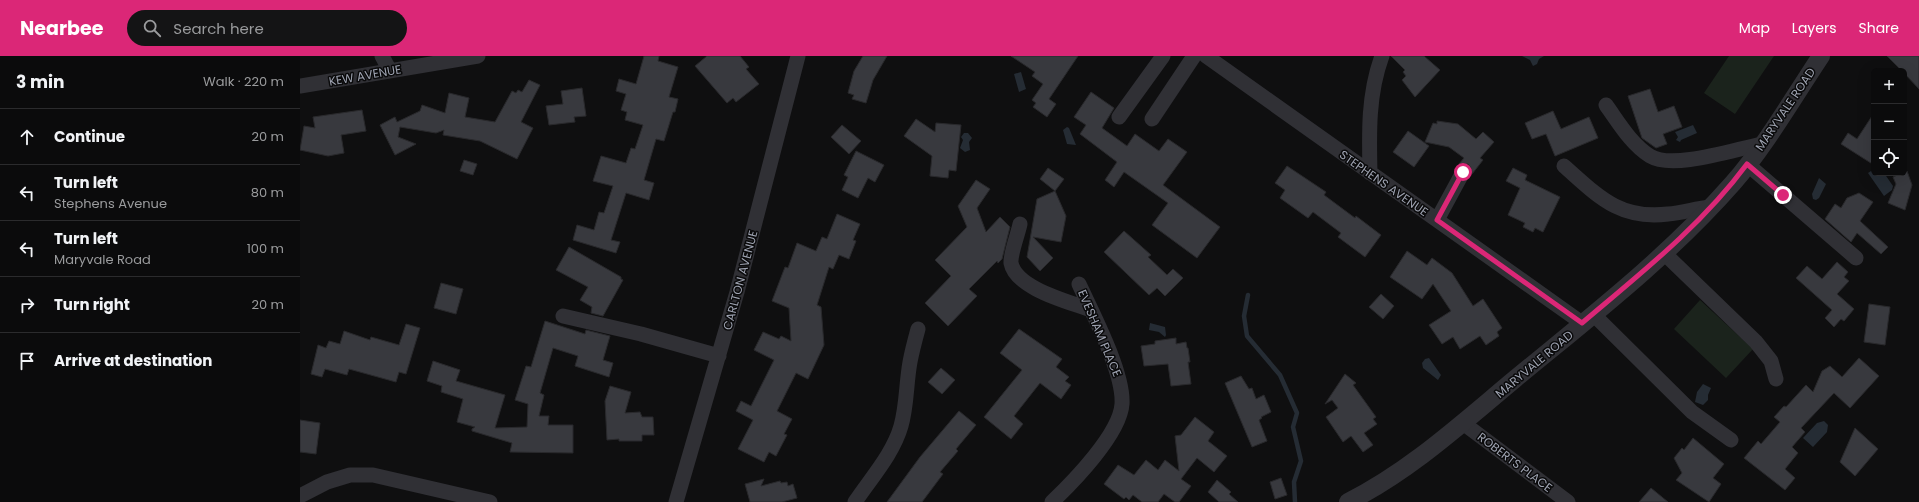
<!DOCTYPE html>
<meta charset="utf-8">
<style>
body{margin:0;font-family:Poppins,sans-serif;background:#141415;color:#f1f3f6}
.controls{position:absolute;right:12px;top:12px;display:grid;overflow:hidden;border-radius:6px;box-shadow:0 4px 16px #0002}
.controls button{width:36px;height:36px;display:grid;place-items:center;padding:0;border:0;border-bottom:1px solid #2b2b2d;background:#0b0b0c;color:#f1f3f6;font:20px sans-serif}
.stop{position:absolute;width:12px;height:12px;margin:-9px;border:3px solid #db2777;border-radius:50%;background:#fff}
.stop.end{background:#db2777;border-color:#fff;box-shadow:0 1px 4px #0008}
.list{margin:0;padding:0;list-style:none}
h2{display:flex;justify-content:space-between;align-items:center;height:52px;margin:0;padding:0 16px;font-size:17px}
h2 small{font-size:13px;font-weight:400;color:#9a9b9d}
.list li{display:grid;grid-template-columns:26px 1fr auto;gap:12px;align-items:center;box-sizing:border-box;height:56px;padding:0 16px;border-top:1px solid #2b2b2d}
.list b{display:block;font-size:15px;white-space:nowrap}
.list p{margin:0;font-size:13px;white-space:nowrap;color:#9a9b9d}
.list em{font-size:13px;font-style:normal;color:#9a9b9d}
.icon{flex:none;width:22px;height:22px;fill:none;stroke:currentColor;stroke-width:2;stroke-linecap:round;stroke-linejoin:round}
.map{position:relative;flex:none;width:1619px;height:446px;overflow:hidden}
header{display:flex;align-items:center;gap:24px;box-sizing:border-box;height:56px;padding:0 20px;background:#db2777;color:#fff}
header strong{font-size:19px}
nav{display:flex;gap:22px;margin-inline-start:auto;font-size:14px}
.search{width:280px;height:36px;background:#141415;display:flex;align-items:center;gap:10px;box-sizing:border-box;padding:0 14px;border-radius:22px;color:#9a9b9d;font-size:15px}
main{display:flex}
aside{flex:1;background:#0b0b0c}
.map>svg:first-child{display:block}
</style>
<header>
<strong>Nearbee</strong>
<div class="search"><svg class="icon" aria-label="search" viewBox="0 0 24 24"><circle cx="10" cy="10" r="6"/><path d="M15 15l6 6"/></svg>Search here</div>
<nav><a>Map</a><a>Layers</a><a>Share</a></nav>
</header>
<main>
<aside>
<h2>3 min<small>Walk · 220 m</small></h2>
<ul class="list">
<li><svg class="icon" aria-label="ahead" viewBox="0 0 24 24"><path d="M12 20V5M6 11l6-6 6 6"/></svg><div><b>Continue</b></div><em>20 m</em></li>
<li><svg class="icon" aria-label="left" viewBox="0 0 24 24"><path d="M17 20v-9H6M10 6l-5 5 5 5"/></svg><div><b>Turn left</b><p>Stephens Avenue</p></div><em>80 m</em></li>
<li><svg class="icon" aria-label="left" viewBox="0 0 24 24"><path d="M17 20v-9H6M10 6l-5 5 5 5"/></svg><div><b>Turn left</b><p>Maryvale Road</p></div><em>100 m</em></li>
<li><svg class="icon" aria-label="right" viewBox="0 0 24 24"><path d="M7 20v-9h11M14 6l5 5-5 5"/></svg><div><b>Turn right</b></div><em>20 m</em></li>
<li><svg class="icon" aria-label="arrive" viewBox="0 0 24 24"><path d="M6 21V4h12l-3 4 3 4H6"/></svg><div><b>Arrive at destination</b></div></li>
</ul>
</aside>
<div class="map">
<svg width="1619" height="446" viewBox="0 0 1619 446">
<rect width="100%" height="100%" fill="#0f0f10"/>
<path fill="#1b231c" d="M1429,0H1474L1435,58L1404,37Z
M1400,244L1453,293L1426,322L1374,273Z"/>
<path fill="#252c34" d="M1222,0H1244L1239,3L1237,8L1233,10L1230,4Z
M721,16L726,33L719,36L714,18Z
M1393,69L1397,77L1381,84L1380,86L1376,84L1378,81L1375,76Z
M767,71L769,72L776,89L767,88L763,74Z
M664,77H668L672,82L669,86L670,94L665,96L660,92L663,84L661,81Z
M1574,113V117H1584L1593,130L1592,134L1584,140L1568,117Z
M1519,122L1526,128L1519,142L1516,144L1513,143L1512,138Z
M850,267L865,271L866,279L865,281L859,276L849,274Z
M1129,302L1141,319L1138,324L1123,312L1122,307L1125,303Z
M1403,328L1411,332L1408,339V344L1403,349L1395,346L1397,336Z
M1524,365L1528,369L1527,376L1513,391L1503,382L1517,367Z"/>
<g fill="none" stroke-linecap="round" stroke-linejoin="round">
<path stroke="#252c34" stroke-width="4.5" d="M948,239L944,260L947,280L980,319L997,357L993,371L1001,405L994,426L995,446"/>
</g>
<path fill="#38393e" stroke="#29292c" d="M344,0H359L358,5L378,11L369,41L378,43L375,56H373L364,85L356,83L344,124L354,127L349,144L326,137L311,184L320,186L316,197L273,184L277,169L294,174L299,156L304,157L313,130L293,125L301,100L326,107L331,92L335,93L343,69L325,64L327,56L321,54L326,38L316,35L319,23L336,28Z
M407,0H440L449,11L446,13L459,28L436,46L433,42L427,47L395,10Z
M563,0H587L573,24L566,47L552,43L554,39L548,37L554,15Z
M711,0H778L749,43L756,48L747,61L733,51L736,47L732,44L743,28L732,20L735,16Z
M1091,0H1124L1140,14L1115,41L1102,24L1106,20L1103,16L1105,14Z
M1587,0H1619V33L1604,17V15H1602Z
M229,24L240,29L221,66L233,72L217,103L180,85L143,79L144,74L136,77L100,71L98,81L116,88L95,99L80,69L95,61L97,66L120,55L122,49L145,57L149,37L169,42L165,61L195,66L212,35L216,37L218,34L222,36Z
M282,32L286,60L274,61L275,66L249,69L246,50L263,48L261,35Z
M1350,33L1358,56L1374,50L1382,71L1363,78L1367,88L1356,92L1342,82L1328,40Z
M791,36L814,52L802,72L827,90L835,78L859,95L868,83L887,96L863,129L920,171L897,202L852,169L868,147L824,116L814,131L805,124L817,106L780,78L786,69L774,61Z
M62,54L66,75L41,79L44,97L28,100L0,94L4,70L15,72L13,61Z
M1253,55L1261,73L1289,61L1298,82L1255,100L1246,78L1232,83L1225,67Z
M1574,57V109L1541,88L1548,77L1557,83Z
M616,63L635,76L636,67L661,69L656,115L649,114L648,122L630,120L632,100L604,80Z
M1137,65L1158,68L1176,83L1183,76L1194,86L1180,102L1183,104L1172,118L1171,112L1168,108H1159L1164,102L1149,91L1125,86L1133,67L1137,68Z
M542,69L561,85L549,98L531,81Z
M1108,75L1129,90L1114,111L1093,96Z
M556,95L584,109L575,126L568,122L558,142L542,134L548,121L544,119Z
M164,104L177,108L173,119L160,115Z
M987,110L1026,136L1024,139L1055,162L1056,160L1081,179L1065,201L1038,181L1041,177L1013,156L1008,162L980,142L985,134L975,127Z
M748,112L764,123L755,135L740,123Z
M1213,112L1227,119L1225,124L1260,141L1243,176L1235,172L1233,176L1223,171L1225,167L1208,159L1220,132L1206,125Z
M1607,115L1612,129L1605,154L1588,147L1596,128L1593,121Z
M676,124L690,133L677,152L686,176L700,161L710,171L702,203L698,207L697,205L669,233L677,240L648,270L625,247L651,220L635,204L667,171L658,150Z
M755,135L766,160L761,186L733,181L753,202L740,215L727,201L737,143Z
M1559,137L1573,146L1560,165L1588,191L1581,198L1557,177L1551,186L1525,163L1535,148L1541,152L1547,142Z
M537,158L560,168L553,184L556,185L549,203L539,199L533,213L529,211L517,249L521,251L524,289L508,323L496,317L477,355L492,363L484,378L487,379L476,400L469,396L464,406L438,393L453,364L436,355L441,345L451,350L474,304L454,294L463,276L479,283L481,280L491,285L489,252L472,245L485,211L488,212L497,187L516,195L522,181L527,183Z
M824,175L851,199L848,201L867,219L873,213L883,222L865,240L857,232L849,239L804,196Z
M269,191L321,221V223L323,224L303,260L291,257L292,251L280,244L288,231L256,214Z
M1107,195L1127,209L1132,202L1152,217L1173,250L1183,243L1202,272L1197,276L1199,280L1186,289L1180,280L1160,293L1153,281L1142,288L1129,269L1151,255L1133,228L1122,243L1090,221Z
M1537,206L1548,216L1544,221L1549,225L1537,238L1554,253L1544,265L1541,263L1534,271L1525,262L1532,254L1496,222L1507,210L1522,223Z
M141,227L163,233L156,258L134,252Z
M1081,238L1094,250L1083,263L1069,251Z
M1569,248L1590,251L1585,289L1564,286Z
M245,265L285,278L286,274L310,280L303,304L313,307L309,321L275,310L278,300L253,292L240,337L244,339L239,360H249L248,369H273V397L210,396L212,387L172,375V373L175,371L157,366L163,343L141,336L142,330L127,325L133,305L160,314L156,325L205,339L195,372L227,371L228,348L215,344L226,310L231,311Z
M106,268L120,272L106,318L99,316L96,326L49,313L47,319L25,313L22,321L11,318L18,289L26,292L29,285L40,288L44,275L70,284L71,281L99,289Z
M719,273L762,303L756,311L769,321L765,325L771,329L761,343L740,327L714,360L723,368L711,383L684,361L722,314L700,297Z
M876,282V288L886,286L887,292H888L890,306H888L891,328L871,330L868,308L844,310L841,290L855,288V285Z
M1559,302L1579,320L1550,352L1534,337L1501,372L1505,376L1492,391L1498,397L1485,413L1495,422L1485,434L1444,402L1458,385L1461,388L1480,366L1474,361L1484,350L1486,351L1506,329L1513,336L1522,315L1530,310L1542,321Z
M641,312L655,324L642,338L628,326Z
M1045,318L1056,327L1053,329L1076,361L1073,363L1077,368L1064,377L1073,389L1063,396L1051,380L1043,386L1026,361L1038,352L1032,344L1025,348Z
M941,320L949,333L952,332L956,343L964,339L971,356L961,361L962,362L959,364L967,385L952,391L925,327Z
M310,330L331,336L325,357L340,356L342,361H353L354,379H342V385H319V383L307,384L305,345Z
M659,355L676,369L656,393L658,395L640,416L643,418L622,446H587L620,401Z
M895,361L914,376L908,385L927,400L914,416L897,402L881,423L891,430L879,446H875L864,438L858,446H842L833,439L829,444L826,441L824,443L804,428L818,409L834,419L846,404L858,414L865,404L879,415L875,380L881,379Z
M0,364L20,367L16,398L0,396Z
M1555,372L1578,393L1555,420L1540,406Z
M1393,382L1424,408L1413,422L1421,428L1409,446L1376,424L1382,417L1374,402L1382,392L1384,394Z
M981,422L987,439L975,443L970,426Z
M464,423L461,430L480,425L481,427L487,426L488,430L493,428L497,442L482,446H450L445,428Z
M917,424L931,436L929,438L938,446H919L908,436Z
M1351,432L1368,446H1339Z"/>
<g fill="none" stroke-linecap="round" stroke-linejoin="round">
<path stroke="#303035" stroke-width="15" d="M82,0L90,15
M906,0L1282,267
M0,30L178,0
M1306,49C1319,67 1331,88 1350,100C1373,114 1435,93 1462,88
M819,61L863,0
M852,63L894,0
M1447,108L1556,202
M1264,110C1298,140 1319,164 1368,158C1383,157 1396,152 1411,151
M1070,117C1069,77 1068,38 1082,0
M1137,164L1163,116
M720,168C718,178 710,199 711,207C716,233 770,246 791,254
M1365,198L1456,286L1471,305L1476,323
M1293,258L1392,356L1431,384
M263,260L341,278L419,300
M1163,367L1268,446
M0,440L27,426L50,419H73L190,446
M376,446L437,236L498,0
M555,446C571,422 593,398 601,370C607,349 606,328 610,306C612,295 615,284 618,273
M752,446C773,426 820,378 822,348C824,317 793,258 779,228"/>
<path stroke="#303035" stroke-width="18" d="M1048,446C1110,415 1162,367 1215,323C1290,261 1368,201 1433,127C1466,89 1493,42 1521,0"/>
</g>
<g fill="none" stroke-linecap="round" stroke-linejoin="round">
<path stroke="#db2777" stroke-width="5" d="M1163,116L1137,164L1282,267C1341,217 1401,170 1447,108L1483,139"/>
</g>
<g text-anchor="middle" dominant-baseline="central" stroke-width="3" stroke-linejoin="round" paint-order="stroke">
<g font-size="12" fill="#9fa4b2" stroke="#0a0a0b">
<text transform="translate(65 19) rotate(-10)">KEW AVENUE</text>
<text transform="translate(1485 53) rotate(-56)">MARYVALE ROAD</text>
<text transform="translate(1084 127) rotate(35)">STEPHENS AVENUE</text>
<text transform="translate(440 224) rotate(-75)">CARLTON AVENUE</text>
<text transform="translate(800 277) rotate(67)">EVESHAM PLACE</text>
<text transform="translate(1234 308) rotate(-40)">MARYVALE ROAD</text>
<text transform="translate(1215 406) rotate(37)">ROBERTS PLACE</text>
</g>
</g>
</svg>
<div class="controls">
<button>+</button>
<button>−</button>
<button><svg class="icon" aria-label="locate" viewBox="0 0 24 24"><circle cx="12" cy="12" r="6"/><path d="M12 2v4M12 18v4M2 12h4M18 12h4"/></svg></button>
</div>
<div class="stop" style="left:1163px;top:116px"></div>
<div class="stop end" style="left:1483px;top:139px"></div>
</div>
</main>
